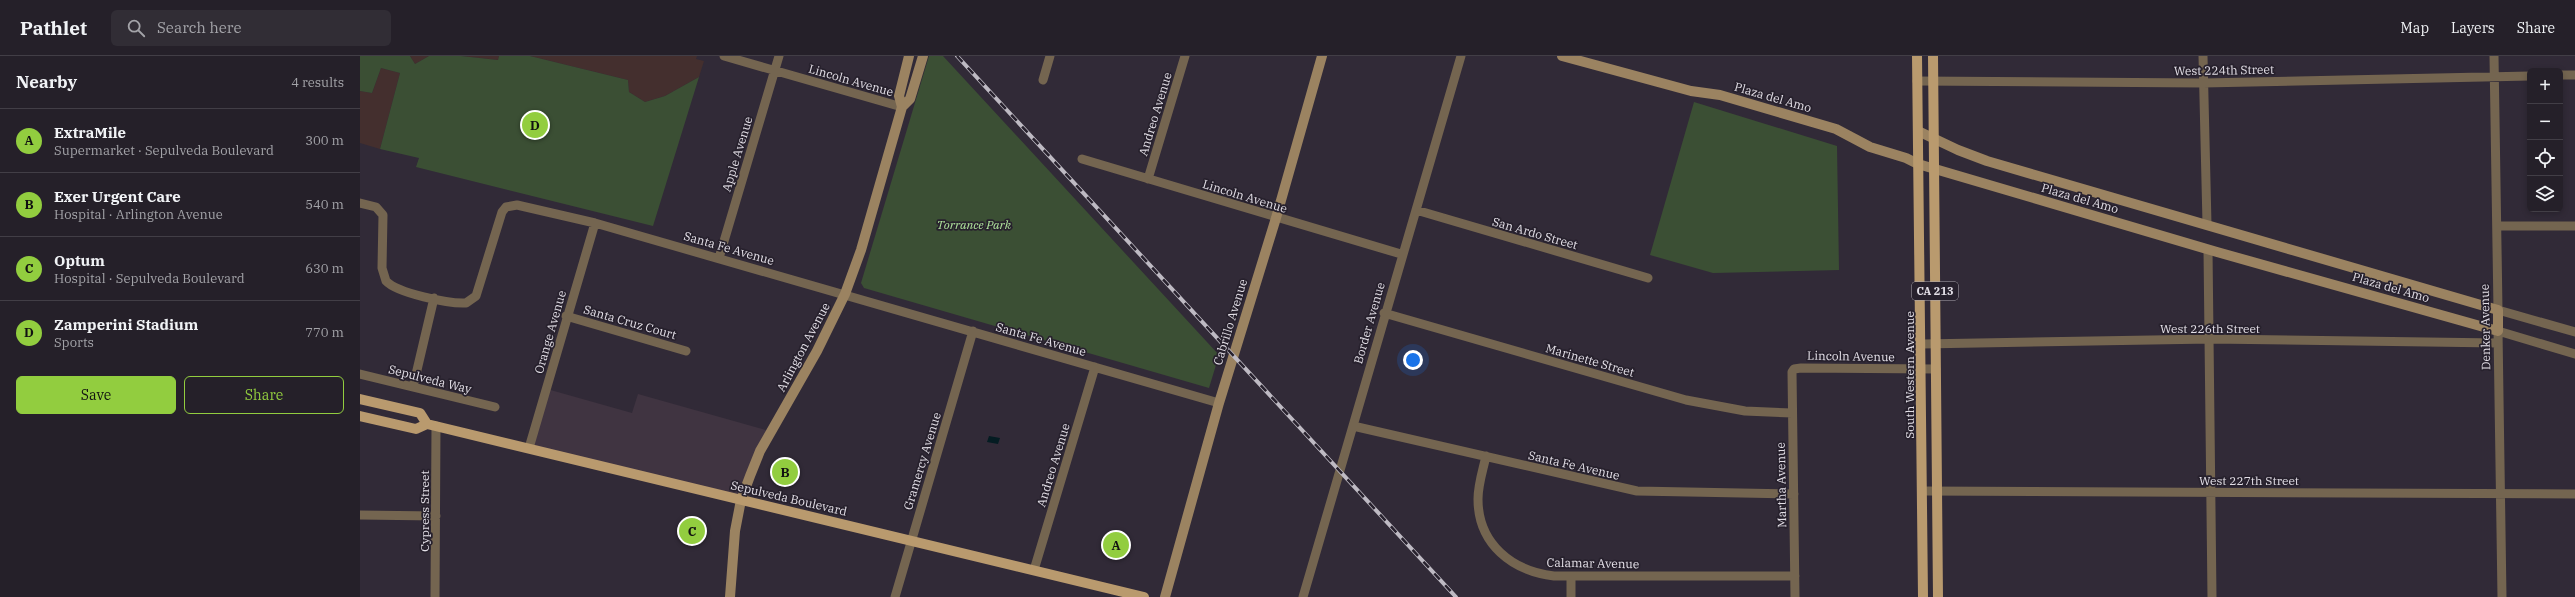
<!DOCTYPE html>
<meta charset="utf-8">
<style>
body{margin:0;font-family:"IBM Plex Serif",serif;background:#312d35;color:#f1f3f6}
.controls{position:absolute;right:12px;top:12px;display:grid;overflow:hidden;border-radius:6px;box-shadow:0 2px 6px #0003}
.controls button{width:36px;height:36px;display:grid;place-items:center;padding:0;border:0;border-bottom:1px solid #423e46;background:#252029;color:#f1f3f6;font:20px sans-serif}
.you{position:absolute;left:1053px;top:304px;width:14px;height:14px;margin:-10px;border:3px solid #fff;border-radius:50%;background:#1a73e8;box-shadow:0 0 0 6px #1a73e833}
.badge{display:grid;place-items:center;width:26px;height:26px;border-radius:50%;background:#92cd3f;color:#111;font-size:13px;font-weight:700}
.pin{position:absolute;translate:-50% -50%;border:2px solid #fff;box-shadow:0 1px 4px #0006}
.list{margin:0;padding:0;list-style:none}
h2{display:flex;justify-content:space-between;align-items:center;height:52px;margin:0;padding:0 16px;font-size:17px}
h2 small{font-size:13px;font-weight:400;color:#a3a3a8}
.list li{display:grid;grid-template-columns:26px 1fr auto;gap:12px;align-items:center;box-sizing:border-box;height:64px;padding:0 16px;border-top:1px solid #423e46}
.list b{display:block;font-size:15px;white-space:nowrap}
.list p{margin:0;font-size:13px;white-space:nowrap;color:#a3a3a8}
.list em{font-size:13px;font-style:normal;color:#a3a3a8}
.actions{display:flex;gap:8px;padding:12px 16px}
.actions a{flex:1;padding:9px 0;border:1px solid #92cd3f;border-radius:6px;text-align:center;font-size:14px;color:#92cd3f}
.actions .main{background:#92cd3f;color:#111}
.icon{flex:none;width:22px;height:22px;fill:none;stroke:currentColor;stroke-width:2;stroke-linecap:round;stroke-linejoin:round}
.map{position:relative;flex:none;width:2215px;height:541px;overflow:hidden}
header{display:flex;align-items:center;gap:24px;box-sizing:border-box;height:56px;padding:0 20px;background:#252029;border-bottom:1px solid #423e46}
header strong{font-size:19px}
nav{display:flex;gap:22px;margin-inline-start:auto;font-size:14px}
.search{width:280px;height:36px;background:#312d35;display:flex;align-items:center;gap:10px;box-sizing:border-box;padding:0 14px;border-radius:6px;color:#a3a3a8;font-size:15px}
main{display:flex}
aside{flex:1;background:#252029}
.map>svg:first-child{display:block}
</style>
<header>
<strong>Pathlet</strong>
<div class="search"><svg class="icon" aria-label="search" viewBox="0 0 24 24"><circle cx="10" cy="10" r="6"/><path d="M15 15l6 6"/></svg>Search here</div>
<nav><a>Map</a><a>Layers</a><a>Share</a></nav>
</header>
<main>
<aside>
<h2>Nearby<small>4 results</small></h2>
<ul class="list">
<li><span class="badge">A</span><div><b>ExtraMile</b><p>Supermarket · Sepulveda Boulevard</p></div><em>300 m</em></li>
<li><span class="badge">B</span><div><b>Exer Urgent Care</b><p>Hospital · Arlington Avenue</p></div><em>540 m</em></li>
<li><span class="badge">C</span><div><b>Optum</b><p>Hospital · Sepulveda Boulevard</p></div><em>630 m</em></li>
<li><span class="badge">D</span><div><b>Zamperini Stadium</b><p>Sports</p></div><em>770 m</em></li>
</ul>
<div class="actions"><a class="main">Save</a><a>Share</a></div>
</aside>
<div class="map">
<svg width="2215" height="541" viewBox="0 0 2215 541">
<rect width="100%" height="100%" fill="#312a37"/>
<path fill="#403441" d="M187,333L272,357L278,338L409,375L381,442L171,389Z"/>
<path fill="#442f2e" d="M50,0H69L55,8Z
M101,0H139L138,4Z
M170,0H337L336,3L344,5L339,21L305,40L285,46L269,36L268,24Z
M21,12L40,17L20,93L0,87V35L12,37Z"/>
<path fill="#3b4f34" d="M0,0H50L55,8L69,0H101L138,4L139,0H170L268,24L269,36L285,46L305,40L339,21L293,170L56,111L59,102L20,93L40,17L21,12L12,37L0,35Z
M569,0H583L859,299L849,332L504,232L501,227Z
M1334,46L1477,90L1479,214L1353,217L1290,199Z"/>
<path fill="#041c22" d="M629,380L640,382L638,388L627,386Z"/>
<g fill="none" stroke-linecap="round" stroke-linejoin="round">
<path stroke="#746550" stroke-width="9" d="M364,0L542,51
M1843,0L1847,168
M2134,0L2138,254L2215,276
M2200,19H2215
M683,24L690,0
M1557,25L1843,27L2170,20
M722,103L1041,198
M788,123L825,0
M0,147L16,151L23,159L22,212L26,225C37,237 89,248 106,247L116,240L142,156L146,151L157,149L235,167L859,347
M1056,154L1288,222
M2137,170H2215
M1848,194L1852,541
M359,202L419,0
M1024,257L1326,344L1385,355L1432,357
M206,260L326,295
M1562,288L1851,283L2138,287
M0,318L135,351
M53,331L74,242
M993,370L1277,435L1434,438
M169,392L235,167
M1126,400C1123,414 1118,428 1118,443C1118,488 1152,515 1194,520H1435
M1562,435L2215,438
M0,459L76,460
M674,514L735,311
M1211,520V541
M75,541L76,370
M535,541L613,275
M943,541L1101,0
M1435,541L1432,316L1434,313L1441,312L1576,313
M2142,541L2138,275L2215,298"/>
<path stroke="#9b8361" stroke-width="10" d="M1202,0L1331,35L1360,39L1476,73L1510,91L1546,102L1558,108L1857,196L2138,275V254L1627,105L1598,94L1558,75
M542,51L539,40L549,0
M370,541L375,475L381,444L390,420L400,395L457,295L485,238L501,194L542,51L550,43L563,0
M805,541L859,347L916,162L962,0"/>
<path stroke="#b99a6e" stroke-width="10" d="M1557,0L1563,541
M1573,0L1578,541
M0,343L60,357L67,368
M0,360L56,373L67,368L784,541"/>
<g stroke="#bebac3" stroke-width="4">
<path id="rail" d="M597,0L1096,541"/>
</g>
<use href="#rail" stroke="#27212d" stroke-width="2.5" stroke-dasharray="8" stroke-linecap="butt"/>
</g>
<g text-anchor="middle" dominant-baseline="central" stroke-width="3.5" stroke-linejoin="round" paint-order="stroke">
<rect fill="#27212d" stroke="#aba6af" stroke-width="1" x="1552" y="226" width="46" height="18" rx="3"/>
<g font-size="11" font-weight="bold" fill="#e3dfe7">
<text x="1575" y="235">CA 213</text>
</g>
<g font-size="12" fill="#e3dfe7" stroke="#27212d">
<text transform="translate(1864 14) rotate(-1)">West 224th Street</text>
<text transform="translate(491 24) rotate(16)">Lincoln Avenue</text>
<text transform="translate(1413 41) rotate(16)">Plaza del Amo</text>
<text transform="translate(795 58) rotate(-73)">Andreo Avenue</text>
<text transform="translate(377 98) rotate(-73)">Apple Avenue</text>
<text transform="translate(885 140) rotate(17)">Lincoln Avenue</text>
<text transform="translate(1720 142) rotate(16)">Plaza del Amo</text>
<text transform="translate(1175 177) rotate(16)">San Ardo Street</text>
<text transform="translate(369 192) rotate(16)">Santa Fe Avenue</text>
<text transform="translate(2031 231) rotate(16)">Plaza del Amo</text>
<text transform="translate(270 266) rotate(16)">Santa Cruz Court</text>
<text transform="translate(870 266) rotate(-73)">Cabrillo Avenue</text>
<text transform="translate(1009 267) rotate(-74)">Border Avenue</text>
<text transform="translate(2125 271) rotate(-91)">Denker Avenue</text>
<text x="1850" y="272">West 226th Street</text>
<text transform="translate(190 276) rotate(-74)">Orange Avenue</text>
<text transform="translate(681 283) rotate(16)">Santa Fe Avenue</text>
<text transform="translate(443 291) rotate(-62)">Arlington Avenue</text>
<text transform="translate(1491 300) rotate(1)">Lincoln Avenue</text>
<text transform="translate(1230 304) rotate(16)">Marinette Street</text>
<text transform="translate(1549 319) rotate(-90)">South Western Avenue</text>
<text transform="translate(70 323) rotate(14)">Sepulveda Way</text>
<text transform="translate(562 405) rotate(-73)">Gramercy Avenue</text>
<text transform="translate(693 409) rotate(-73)">Andreo Avenue</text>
<text transform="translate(1214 409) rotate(13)">Santa Fe Avenue</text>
<text x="1889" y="424">West 227th Street</text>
<text transform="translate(1421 429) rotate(-91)">Martha Avenue</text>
<text transform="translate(429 442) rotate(13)">Sepulveda Boulevard</text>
<text transform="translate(64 455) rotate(-90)">Cypress Street</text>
<text transform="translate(1233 507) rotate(1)">Calamar Avenue</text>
</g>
<g font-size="12" font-style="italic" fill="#b0e59c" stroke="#27212d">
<text x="614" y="168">Torrance Park</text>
</g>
</g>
</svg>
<div class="controls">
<button>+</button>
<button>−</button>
<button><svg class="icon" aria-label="locate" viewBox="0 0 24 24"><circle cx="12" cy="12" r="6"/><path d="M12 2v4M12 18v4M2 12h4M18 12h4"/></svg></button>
<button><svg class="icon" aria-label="layers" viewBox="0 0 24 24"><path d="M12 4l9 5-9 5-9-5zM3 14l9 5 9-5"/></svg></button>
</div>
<div class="you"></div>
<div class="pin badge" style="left:756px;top:489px">A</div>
<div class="pin badge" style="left:425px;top:416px">B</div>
<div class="pin badge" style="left:332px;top:475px">C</div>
<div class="pin badge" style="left:175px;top:69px">D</div>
</div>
</main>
